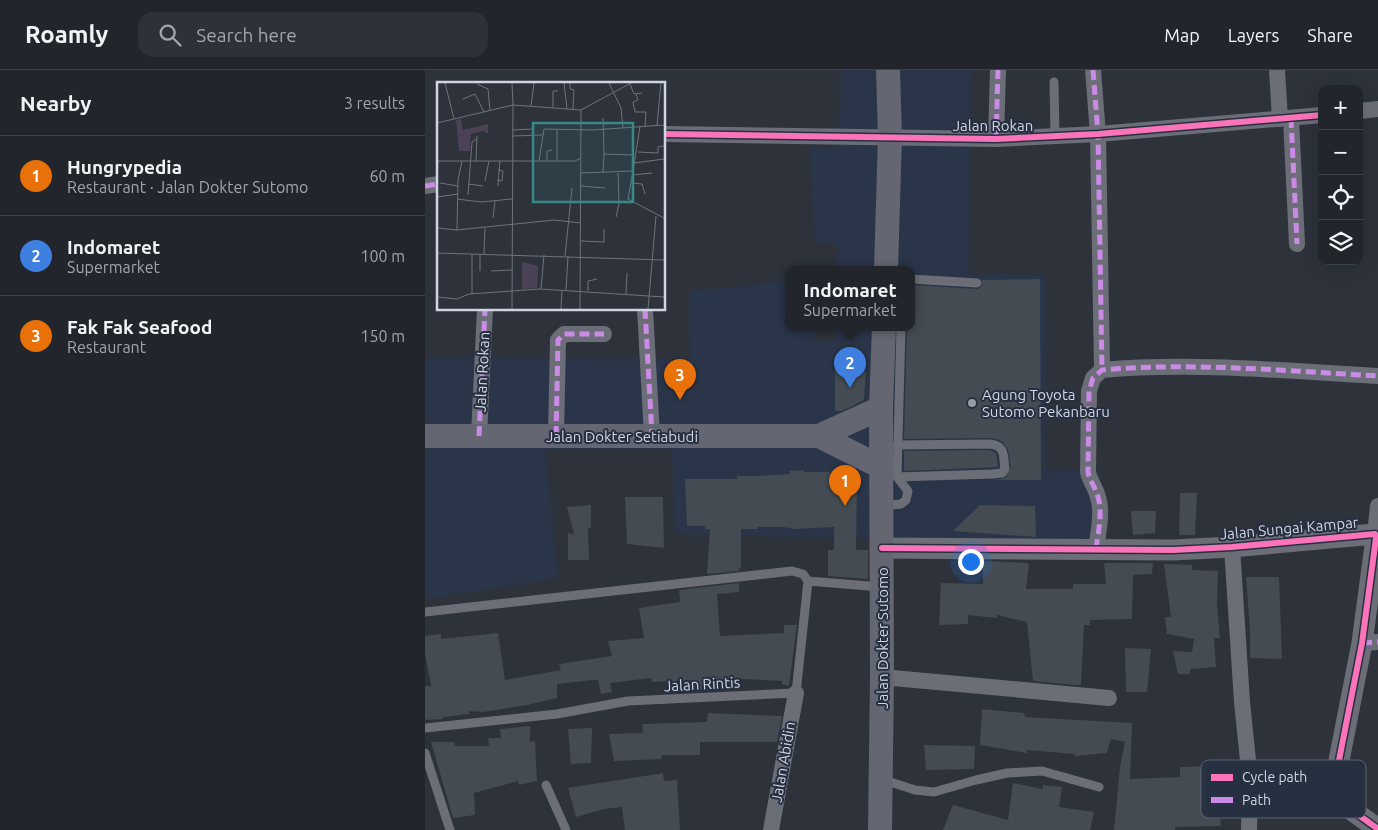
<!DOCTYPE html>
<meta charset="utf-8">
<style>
body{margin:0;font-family:Ubuntu,sans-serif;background:#2e3238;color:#f1f3f6}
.controls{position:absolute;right:15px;top:15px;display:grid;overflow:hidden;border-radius:10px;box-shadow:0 5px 20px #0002}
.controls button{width:45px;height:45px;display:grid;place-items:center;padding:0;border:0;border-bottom:1px solid #3f4348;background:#22262c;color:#f1f3f6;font:25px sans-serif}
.you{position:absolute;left:545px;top:491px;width:18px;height:18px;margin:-12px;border:4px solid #fff;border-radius:50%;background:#1a73e8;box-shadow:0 0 0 8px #1a73e833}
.badge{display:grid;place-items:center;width:32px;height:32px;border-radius:50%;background:#979da7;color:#fff;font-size:16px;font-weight:700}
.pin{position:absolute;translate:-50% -41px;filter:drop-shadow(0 1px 2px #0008)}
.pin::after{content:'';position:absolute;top:26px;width:18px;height:15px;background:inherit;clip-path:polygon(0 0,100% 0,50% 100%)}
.popup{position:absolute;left:360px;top:196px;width:130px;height:65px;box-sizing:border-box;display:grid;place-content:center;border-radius:10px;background:#22262c;filter:drop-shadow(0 1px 4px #0005);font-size:16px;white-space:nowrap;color:#a2a5a9}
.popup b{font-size:19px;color:#f1f3f6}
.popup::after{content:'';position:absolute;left:50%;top:100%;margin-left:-10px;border:10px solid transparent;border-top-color:#22262c}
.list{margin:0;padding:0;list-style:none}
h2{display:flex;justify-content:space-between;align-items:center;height:65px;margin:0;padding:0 20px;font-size:21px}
h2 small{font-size:16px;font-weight:400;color:#a2a5a9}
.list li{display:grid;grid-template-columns:32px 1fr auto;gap:15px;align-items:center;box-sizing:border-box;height:80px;padding:0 20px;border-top:1px solid #3f4348}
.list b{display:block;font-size:19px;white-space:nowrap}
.list p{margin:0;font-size:16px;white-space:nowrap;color:#a2a5a9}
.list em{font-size:16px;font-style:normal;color:#a2a5a9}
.icon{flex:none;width:28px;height:28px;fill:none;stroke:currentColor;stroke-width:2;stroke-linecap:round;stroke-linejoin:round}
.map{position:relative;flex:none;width:953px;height:760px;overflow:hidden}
header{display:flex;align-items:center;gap:30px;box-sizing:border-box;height:70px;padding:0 25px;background:#22262c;border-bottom:1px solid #3f4348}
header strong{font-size:24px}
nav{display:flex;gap:28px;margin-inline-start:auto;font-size:18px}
.search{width:350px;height:45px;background:#2e3238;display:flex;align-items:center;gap:12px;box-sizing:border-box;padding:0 18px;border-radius:15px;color:#a2a5a9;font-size:19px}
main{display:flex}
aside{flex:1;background:#22262c}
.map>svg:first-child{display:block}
</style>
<header>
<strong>Roamly</strong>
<div class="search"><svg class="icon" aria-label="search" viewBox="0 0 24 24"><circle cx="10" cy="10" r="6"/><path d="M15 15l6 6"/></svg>Search here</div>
<nav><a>Map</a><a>Layers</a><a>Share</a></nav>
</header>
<main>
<aside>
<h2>Nearby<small>3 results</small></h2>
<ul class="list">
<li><span class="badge" style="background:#e8710a">1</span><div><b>Hungrypedia</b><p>Restaurant · Jalan Dokter Sutomo</p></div><em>60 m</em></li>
<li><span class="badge" style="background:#3f7fe0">2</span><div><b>Indomaret</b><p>Supermarket</p></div><em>100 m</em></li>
<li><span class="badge" style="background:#e8710a">3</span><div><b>Fak Fak Seafood</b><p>Restaurant</p></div><em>150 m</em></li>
</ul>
</aside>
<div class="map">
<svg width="953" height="760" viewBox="0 0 953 760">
<rect width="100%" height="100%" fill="#2d323b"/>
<path fill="#2a3549" d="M416,0H546L543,203L620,205V400L676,401L666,473L250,464L247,380L120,379L133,508L0,529V288L265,289L264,221L364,211V257H389V272H411V257H486V199H412L413,173H389L385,77H414Z"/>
<path fill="#454b52" d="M615,209L616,410H570L580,408L586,398L583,380L578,372L572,369L565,368L479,369L482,257H486V215L552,219L557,216V210Z
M410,294L441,295L439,330L417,341H410Z
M564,380L571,383L573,397L479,401V381Z
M379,400V402H405V406H432L431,480H443V509L403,506V480H409V457L369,459L358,457H333V459H316V498H314V501L282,504L285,459H280V456H262L260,409H312V406H334L365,404V401Z
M755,423H772L770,465H754Z
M200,427H238L239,478L202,474Z
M166,435V458H163L164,490H143V463L149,464L142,437Z
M555,435L610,436L611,467L528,461Z
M706,441H731L730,463L708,465Z
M558,491L604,493L601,519H648V514H681L679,493H728L727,504L708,505L707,549L665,550V555H659L656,615H650L608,611L602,552L572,545V548L543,545V554L514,555L516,513L558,514Z
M739,494L767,495V500L793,501L792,534L795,568H789L791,597L765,599V604H753L748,581L767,582L769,569L742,564L740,547H746Z
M821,507H854L857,589L825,588V560Z
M314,513V522L292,524L295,566L359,563V555H372L364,616L357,614V611L302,608V620H266V610L227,612L226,608L185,613L187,622L176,624L173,610H168L132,614V628L103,635L58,642L44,641V644L18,647V649L0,650V616H6L0,583V566L16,564V569L73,563L80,610L136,600L134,594L187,586L183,571L219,568L214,538L255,532L254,520Z
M700,578L726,579L722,622H701Z
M557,639L599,643L600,647L707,653L705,709L755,707V697L797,696L798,718L794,719L796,756L750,757V760H689L695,697L700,672L686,669L682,683L650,686V684L602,680V683L555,675Z
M283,643L357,646L352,672H275V685H236L237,689L189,691L184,664L218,663L217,654L282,652Z
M105,656V672L110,671L112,711L94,715L93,711L49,723L50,745L28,748L6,672H29L30,676H64L63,668H76L75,659Z
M167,658L166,693L146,694L143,659Z
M499,675L550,676L549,699L501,700Z
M238,703L239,711L252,710L255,760H200L197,737L179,739L151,747L143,718Z
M588,713L618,719V715L637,717L634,737L669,742L665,760H518L528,735L583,750Z"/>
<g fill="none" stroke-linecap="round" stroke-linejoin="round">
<path stroke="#6c6e77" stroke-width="9" d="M629,12L630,66
M486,209L552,213
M472,407L568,404L577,403L580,399C578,386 581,376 565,374L472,375
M458,436L476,434L481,430L483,421L472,407L476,257
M0,542L367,501L378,504L383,511
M0,658L132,644L203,631L371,623L383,511L456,517
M0,683L25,760
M456,709L490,720L509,722L551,710L582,703L617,701L674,717
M121,715L141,760"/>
<path stroke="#6c6e77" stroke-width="16" d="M668,0L673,64L677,300
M852,0L855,49
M934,41L953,39
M866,48L872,174
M239,64L571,69L673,64L897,45
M571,69L573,0
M0,116L14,114
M220,239L227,366
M54,366L60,239
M131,366L133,270L139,264H179
M950,464L953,436
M807,477L817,632L825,710L824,760
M671,479C673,463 678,443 673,427C671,418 665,412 663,402L664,321L668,308L677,300C767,292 863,301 953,306
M937,573L953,572
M457,607L684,628
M346,760L371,623"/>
<path stroke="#6c6e77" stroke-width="21" d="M457,478L748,480L807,477L950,464L951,468L937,573L907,726L953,759"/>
<path stroke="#646772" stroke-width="24" d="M461,199L465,67L463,0
M0,366H394L456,338
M394,366L456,397
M455,760L457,607L456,338L459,257"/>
<path stroke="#ca8be6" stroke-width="5" stroke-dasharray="10 5" stroke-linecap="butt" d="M668,0L673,64L677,300
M866,48L872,174
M571,69L573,0
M0,116L14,114
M220,239L227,366
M54,366L60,239
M131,366L133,270L139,264H179
M671,479C673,463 678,443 673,427C671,418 665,412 663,402L664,321L668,308L677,300C767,292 863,301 953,306
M937,573L953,572"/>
<g stroke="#273041" stroke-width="9">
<path id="cycleway" d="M239,64L571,69L673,64L897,45
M457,478L748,480L807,477L950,464L951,468L937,573L907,726L953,759"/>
</g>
<use href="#cycleway" stroke="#fb73b8" stroke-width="6"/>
</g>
<circle fill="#979da7" stroke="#273041" stroke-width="2" cx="547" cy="333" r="5"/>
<g text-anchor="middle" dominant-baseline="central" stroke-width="4" stroke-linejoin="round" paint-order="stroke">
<g font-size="15" fill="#d0d6e1" stroke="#273041">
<text x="568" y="55">Jalan Rokan</text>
<text transform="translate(57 302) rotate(-87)">Jalan Rokan</text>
<text x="197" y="366">Jalan Dokter Setiabudi</text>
<text transform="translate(864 458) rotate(-5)">Jalan Sungai Kampar</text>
<text transform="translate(457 568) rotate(-90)">Jalan Dokter Sutomo</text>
<text transform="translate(277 614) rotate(-3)">Jalan Rintis</text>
<text transform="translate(358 692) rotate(-80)">Jalan Abidin</text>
</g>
<g font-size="15" fill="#d0d6e1" stroke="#273041" text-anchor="start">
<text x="557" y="324">Agung Toyota<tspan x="557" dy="17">Sutomo Pekanbaru</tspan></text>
</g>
</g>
<g transform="translate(12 12)">
<rect width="228" height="228" fill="#2d323b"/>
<path d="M24,37L26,48L51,42V52L46,49L34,52L33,69H22L19,38ZM85,180L101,184L100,206L85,207Z" fill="#4b4256"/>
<path fill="none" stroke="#6e747d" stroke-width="1" d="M8,1L17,37M127,1L130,27M133,1V7L137,8L136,27M172,1L184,26L186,46M40,2L51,7L53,29M193,2L197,12L205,11M199,12L201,18L196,20L198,30H209L208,44M26,17L38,12L47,30M94,24L97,1M116,26V9H121M166,36L167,72M0,41L76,23L75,1M220,43L224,1M75,48L95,47M75,54L105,53M201,70L221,71V65L227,64M0,79H138L144,76M39,79L40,54M102,79L107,47L156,48L227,43M110,79V69L115,68M120,79V48M197,81L227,77M196,89L203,44M144,91L196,89L191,117L227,136M166,91L167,72L197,73M195,93L215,91M0,96L1,79M60,98L65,99L66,89L61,88M48,99L52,79M3,101L21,104M194,101L205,102L208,112M31,102L46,104M61,104L63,79M144,104L168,106M31,113L35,60L39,57M0,115L21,112M20,117L44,120L75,117M179,135L182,122L181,91M56,136L58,119M0,146L20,148L117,138L144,141M20,148L21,98L25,79M144,159L167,160V147M0,171L227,178M43,172V189M47,172L48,146M128,174L135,106M54,189L76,188M104,207L107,173M129,208L131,174M151,209V199L160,197M35,212V172M189,212L190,191M0,215L20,217L32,212L103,207L227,215M75,227L76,23L144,28L194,1M124,227L125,208M143,227L144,28M211,227L219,134"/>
<path fill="#368985" fill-opacity="0.15" stroke="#368985" stroke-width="2.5" d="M96,41H196V120H96Z"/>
<rect width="228" height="228" fill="none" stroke="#d0d6e1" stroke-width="2.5"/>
</g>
<rect x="776" y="690" width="165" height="58" rx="8" fill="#273041" stroke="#5a6271" stroke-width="1"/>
<rect x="786" y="704" width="22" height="7" fill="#fb73b8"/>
<rect x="786" y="727" width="22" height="6" fill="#ca8be6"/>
<g font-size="14" fill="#d0d6e1">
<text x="817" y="712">Cycle path</text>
<text x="817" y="735">Path</text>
</g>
</svg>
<div class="controls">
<button>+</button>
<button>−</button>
<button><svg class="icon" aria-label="locate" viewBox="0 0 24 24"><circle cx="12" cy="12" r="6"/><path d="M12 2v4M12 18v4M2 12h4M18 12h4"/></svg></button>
<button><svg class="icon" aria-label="layers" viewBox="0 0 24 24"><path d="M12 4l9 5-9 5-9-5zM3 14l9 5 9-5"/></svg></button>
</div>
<div class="you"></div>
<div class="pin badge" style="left:420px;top:436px;background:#e8710a">1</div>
<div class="pin badge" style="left:425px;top:318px;background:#3f7fe0">2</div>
<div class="popup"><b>Indomaret</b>Supermarket</div>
<div class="pin badge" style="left:255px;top:330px;background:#e8710a">3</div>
</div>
</main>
